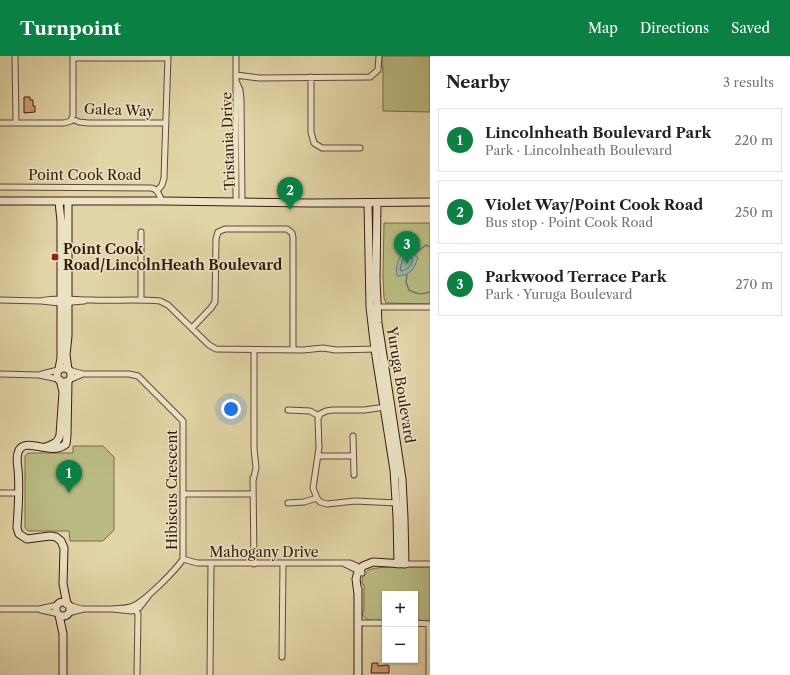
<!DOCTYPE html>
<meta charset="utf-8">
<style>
body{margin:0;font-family:"Libre Caslon Text",serif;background:#f6f6f6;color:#222}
.controls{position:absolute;right:12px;bottom:12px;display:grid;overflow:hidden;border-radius:0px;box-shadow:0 1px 3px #0004}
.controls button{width:36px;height:36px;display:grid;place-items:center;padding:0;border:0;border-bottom:1px solid #e0e0e0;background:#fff;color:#222;font:20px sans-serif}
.you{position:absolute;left:231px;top:353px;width:14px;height:14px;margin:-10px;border:3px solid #fff;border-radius:50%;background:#1a73e8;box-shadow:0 0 0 6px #1a73e833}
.badge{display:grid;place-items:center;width:26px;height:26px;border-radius:50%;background:#0b8043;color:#fff;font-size:13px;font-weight:700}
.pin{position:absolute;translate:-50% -33px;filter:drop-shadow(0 1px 2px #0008)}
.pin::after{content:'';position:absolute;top:21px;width:14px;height:12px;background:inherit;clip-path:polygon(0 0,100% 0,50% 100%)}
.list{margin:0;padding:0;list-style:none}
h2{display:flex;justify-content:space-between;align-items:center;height:52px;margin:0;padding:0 16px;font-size:17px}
h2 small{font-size:13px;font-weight:400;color:#767676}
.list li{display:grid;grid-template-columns:26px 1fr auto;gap:12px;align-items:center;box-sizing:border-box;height:64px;margin:0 8px 8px;padding:0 8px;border:1px solid #e0e0e0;border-radius:0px}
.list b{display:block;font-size:15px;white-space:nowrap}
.list p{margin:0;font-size:13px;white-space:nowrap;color:#767676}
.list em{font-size:13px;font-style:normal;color:#767676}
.map{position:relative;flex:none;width:430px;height:619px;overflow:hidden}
header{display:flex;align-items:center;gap:24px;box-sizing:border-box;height:56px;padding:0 20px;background:#0b8043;color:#fff}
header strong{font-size:19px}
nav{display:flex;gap:22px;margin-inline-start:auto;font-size:14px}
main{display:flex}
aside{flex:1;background:#fff}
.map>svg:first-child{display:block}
</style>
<header>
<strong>Turnpoint</strong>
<nav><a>Map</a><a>Directions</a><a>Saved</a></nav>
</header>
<main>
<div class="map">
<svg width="430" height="619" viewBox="0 0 430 619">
<rect width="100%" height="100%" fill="#e1d4a6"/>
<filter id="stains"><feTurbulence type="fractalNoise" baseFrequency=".005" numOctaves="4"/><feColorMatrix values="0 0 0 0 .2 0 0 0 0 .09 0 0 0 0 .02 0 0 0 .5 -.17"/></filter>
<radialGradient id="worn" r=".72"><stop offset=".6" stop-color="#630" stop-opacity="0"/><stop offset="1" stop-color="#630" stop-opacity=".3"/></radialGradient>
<path fill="#b9bb82" stroke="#7a6b48" d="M382,0H430V56L383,55V11H382Z
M384,167H430V248L386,247L384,242L383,221Z
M73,390H103L114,401V474L103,485H70L69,475H28L25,472V400L28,397H73Z
M430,511V565L415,564V538H385V564C376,564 365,567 362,557L364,555V529L362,528C362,523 363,517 369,514C379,509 417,512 430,511Z"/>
<path fill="#95b7ad" stroke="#71796d" d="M410,188L414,190L413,196L418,202C414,213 410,220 397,220C395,210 398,202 405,195V190Z"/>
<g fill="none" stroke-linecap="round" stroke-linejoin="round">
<path stroke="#68695d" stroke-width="1" d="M407,199H410L413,204C411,210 408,214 401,215L400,213L403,203Z"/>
<path stroke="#71796d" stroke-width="1.5" d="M414,198L426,189L430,191
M407,218L406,226L409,234C417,238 421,239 430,236"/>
</g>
<path fill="#d29977" stroke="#3a1b0d" d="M24,41H30V44H33V50H35V56L24,57Z
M372,607H378V610L388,609L389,610V617H371Z"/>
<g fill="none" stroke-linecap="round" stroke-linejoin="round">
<g stroke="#644933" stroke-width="7">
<path id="street" d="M15,0L16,67
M73,2H168
M236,19L259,22L370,21L378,14L379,0
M311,21V76L314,87L322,92H360
M236,25L240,34L241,43L242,146
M72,63L79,66L88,67H166
M0,67H64L71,65L73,59V0
M0,131L151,132C158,133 159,139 162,145
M157,135L162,129L164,122L168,0
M236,146V0
M0,244L41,245L60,247L84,245
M141,244V176
M41,245C58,241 74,244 91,244C114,245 137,243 160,245L168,249L209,289L216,293L303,294L323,292L336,294
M375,251H430
M192,272L211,252L215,246L216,183L218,176L225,173H287L292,177L293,182V294
M334,294L378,293
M69,314L83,318
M0,318L39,319L58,323
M42,318L58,314
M69,324L83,318H129L138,320L183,365V503C176,514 145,545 133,550C127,553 118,552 112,553
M386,351L364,354H333L326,355L320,358L318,363L319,392L313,432L317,442L320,446L327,448L355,445L397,447
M288,354L310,355L319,360
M353,380L354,419
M318,400H352
M253,422L254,508
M253,425L256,412L254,392V294
M0,437H19
M184,438H253
M288,447L304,446L317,442
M183,503L197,507H350L361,512L362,517
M345,508L361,516
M405,508H430
M68,549L82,553
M0,553H39L58,549
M135,553L138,558L137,619
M41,554L59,558
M68,557L84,553H112L132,555L139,552L149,539
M358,567H385
M415,567L430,568
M282,601L283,508
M210,619L211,508
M429,619V568"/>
</g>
<g stroke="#3a1b0d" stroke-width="9">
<path id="secondary" d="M0,145H162L311,147L430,146
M59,146L61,165V302L59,313
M368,147L370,251L375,294L394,414L397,460L398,508
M57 319a7 7 0 1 1 14 0a7 7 0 1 1-14 0Z
M68,313L66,299L68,280V146
M46,391C53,388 58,387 60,379L63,336L60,324
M358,538L356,523L358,516L363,510L373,506L405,508L404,462L402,423L378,267L376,224L377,147
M56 553a7 7 0 1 1 14 0a7 7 0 1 1-14 0Z
M67,548L63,528L64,492L61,485L56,481L50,480L27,483L19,478L17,472C18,453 20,433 18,413C17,407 16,400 19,394C23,388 29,389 36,390C46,392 58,395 66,388L67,380L68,325
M59,559L63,578V619
M358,619V533"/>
</g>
<use href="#street" stroke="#ece3c5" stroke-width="5"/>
<use href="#secondary" stroke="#ece3c5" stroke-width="7"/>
</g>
<rect fill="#8f2418" stroke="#ece3c5" stroke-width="1.5" x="51" y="197" width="8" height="8" rx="2"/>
<g text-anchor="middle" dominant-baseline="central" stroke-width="3" stroke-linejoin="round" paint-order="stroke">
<g font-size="14" fill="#3a1b0d" stroke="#ece3c5">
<text transform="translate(119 54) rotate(2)">Galea Way</text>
<text transform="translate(228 85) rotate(-92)">Tristania Drive</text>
<text x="85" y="119">Point Cook Road</text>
<text transform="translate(401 329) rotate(81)">Yuruga Boulevard</text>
<text transform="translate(172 434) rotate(-90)">Hibiscus Crescent</text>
<text x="264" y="496">Mahogany Drive</text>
</g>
<g font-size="14" font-weight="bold" fill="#3a1b0d" stroke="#ece3c5" text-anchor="start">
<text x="63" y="193">Point Cook<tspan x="63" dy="16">Road/LincolnHeath Boulevard</tspan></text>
</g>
</g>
<rect width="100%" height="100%" filter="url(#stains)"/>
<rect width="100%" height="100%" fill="url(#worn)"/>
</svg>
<div class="controls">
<button>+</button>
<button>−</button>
</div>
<div class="you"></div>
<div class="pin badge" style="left:69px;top:437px">1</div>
<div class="pin badge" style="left:290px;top:154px">2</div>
<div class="pin badge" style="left:407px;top:208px">3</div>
</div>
<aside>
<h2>Nearby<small>3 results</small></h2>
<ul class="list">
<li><span class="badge">1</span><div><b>Lincolnheath Boulevard Park</b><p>Park · Lincolnheath Boulevard</p></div><em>220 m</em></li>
<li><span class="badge">2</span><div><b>Violet Way/Point Cook Road</b><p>Bus stop · Point Cook Road</p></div><em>250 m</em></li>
<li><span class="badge">3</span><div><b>Parkwood Terrace Park</b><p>Park · Yuruga Boulevard</p></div><em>270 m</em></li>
</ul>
</aside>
</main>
